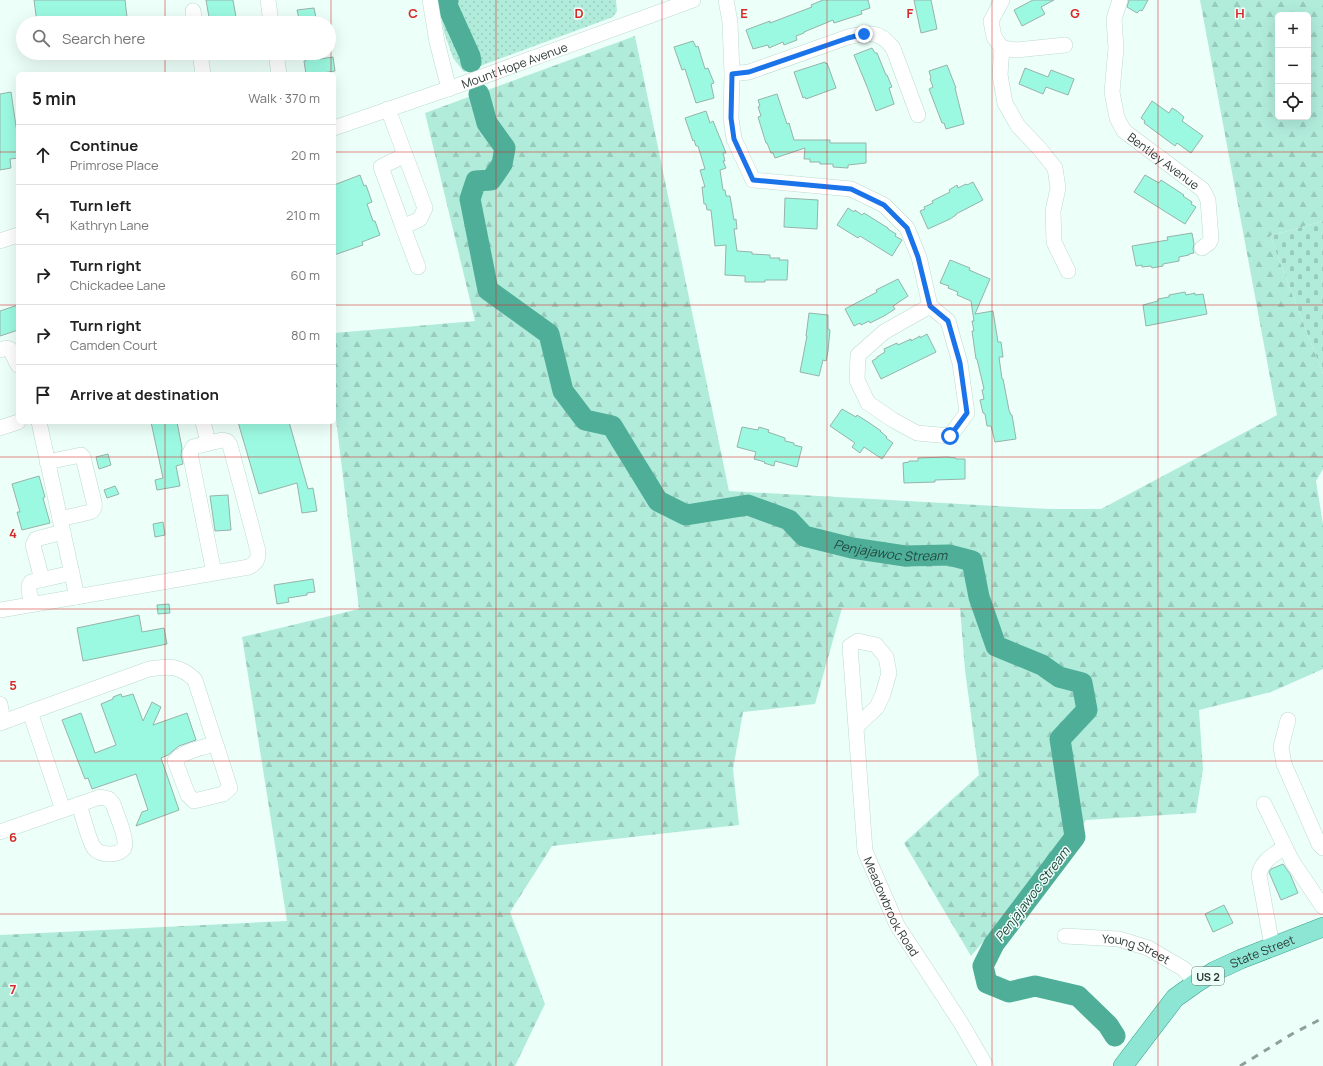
<!DOCTYPE html>
<meta charset="utf-8">
<style>
body{margin:0;font-family:Manrope,sans-serif;background:#f2f2f2;color:#222}
.controls{position:absolute;right:12px;top:12px;display:grid;overflow:hidden;border-radius:6px;box-shadow:0 4px 16px #0002}
.controls button{width:36px;height:36px;display:grid;place-items:center;padding:0;border:0;border-bottom:1px solid #e0e0e0;background:#fff;color:#222;font:20px sans-serif}
.stop{position:absolute;width:12px;height:12px;margin:-9px;border:3px solid #1a73e8;border-radius:50%;background:#fff}
.stop.end{background:#1a73e8;border-color:#fff;box-shadow:0 1px 4px #0008}
.list{margin:0;padding:0;list-style:none}
h2{display:flex;justify-content:space-between;align-items:center;height:52px;margin:0;padding:0 16px;font-size:17px}
h2 small{font-size:13px;font-weight:400;color:#767676}
.list li{display:grid;grid-template-columns:26px 1fr auto;gap:12px;align-items:center;box-sizing:border-box;height:60px;padding:0 16px;border-top:1px solid #e0e0e0}
.list b{display:block;font-size:15px;white-space:nowrap}
.list p{margin:0;font-size:13px;white-space:nowrap;color:#767676}
.list em{font-size:13px;font-style:normal;color:#767676}
.icon{flex:none;width:22px;height:22px;fill:none;stroke:currentColor;stroke-width:2;stroke-linecap:round;stroke-linejoin:round}
.map{position:relative;flex:none;width:1323px;height:1066px;overflow:hidden}
.search{position:absolute;background:#fff;box-shadow:0 4px 16px #0002;left:16px;top:16px;width:320px;height:44px;display:flex;align-items:center;gap:10px;box-sizing:border-box;padding:0 14px;border-radius:22px;color:#767676;font-size:15px}
.panel{position:absolute;background:#fff;box-shadow:0 4px 16px #0002;left:16px;top:72px;width:320px;height:352px;border-radius:6px}
.map>svg:first-child{display:block}
</style>
<div class="map">
<svg width="1323" height="1066" viewBox="0 0 1323 1066">
<defs>
<pattern id="green-dots" width="8" height="8" patternUnits="userSpaceOnUse"><rect width="8" height="8" fill="#b1ecdb"/><path d="M2 2h.1M6 6h.1" fill="none" stroke="#99cbbd" stroke-width="1.8" stroke-linecap="round"/></pattern>
<pattern id="forest-firs" width="22" height="20" patternUnits="userSpaceOnUse"><rect width="22" height="20" fill="#b1ecdb"/><path d="M5 1l3.5 6h-7zM16 11l3.5 6h-7z" fill="#99cbbd"/></pattern>
<pattern id="cemetery-stones" width="16" height="16" patternUnits="userSpaceOnUse"><rect width="16" height="16" fill="#b1ecdb"/><path d="M2 7V4a2 2 0 0 1 4 0v3zM10 15v-3a2 2 0 0 1 4 0v3z" fill="#99cbbd"/></pattern>
</defs>
<rect width="100%" height="100%" fill="#edfff9"/>
<path fill="url(#green-dots)" d="M438,0H616L617,11L613,17L464,72L453,58L444,32Z"/>
<path fill="url(#forest-firs)" fill-rule="evenodd" d="M1200,0H1323V221L1270,236L1323,374V469L1316,481L1323,524V669L1271,692L1199,710L1203,769L1196,813L1086,820L971,956L904,843L979,775L965,670L960,608H842L815,704L743,712L733,769L739,825L552,846L510,912L545,1004L515,1066H0V935L287,921L242,637L359,609L334,403V333L475,321L425,113L635,36L729,491L1049,509H1101L1277,415ZM1278,15H1308V117H1278Z"/>
<path fill="url(#cemetery-stones)" d="M1323,221V374L1270,236Z"/>
<g fill="none" stroke-linecap="round" stroke-linejoin="round">
<g stroke="#4fae98" stroke-width="21">
<path d="M448,0L447,5L470,56L471,62"/>
<path id="s1" d="M479,94L487,123L505,148L502,164L491,180L476,181L470,199L488,290L549,334L563,391L585,420L612,426L658,501L686,515L748,505L789,520L804,536L852,548L905,556L949,555L972,561L979,597L996,646L1042,665L1059,677L1082,683L1087,710L1060,739L1075,837L994,944L983,966L987,983L1009,992L1035,986L1078,996L1108,1025L1115,1036"/>
</g>
</g>
<path fill="#9cf9e1" stroke="#96b3aa" d="M34,0H125L127,17L83,23H37Z
M206,0H233L237,23H210Z
M823,0H868L870,8L861,11L862,14L834,23L833,20L804,32V33L796,36L797,40L784,45L783,42L769,48L768,45L753,49L746,30L770,21V23L812,7L811,5Z
M914,0H931L937,29L921,33Z
M1033,0H1054L1041,7L1045,14L1022,26L1014,10Z
M1129,0H1148L1142,11L1140,10L1137,13L1127,7Z
M314,8L317,23H300L297,10Z
M693,41L696,47L698,46L705,69L708,68L714,83L711,84L714,98L696,103L685,69L682,70L674,47Z
M872,48L875,53H877L886,75H887L892,87L889,88L894,104L876,111L868,89L854,55Z
M305,53H319L320,59L333,57L335,71L316,74H306L304,61H306Z
M825,62L826,64L827,63L836,88L806,99L805,97L803,98L794,72Z
M947,65L956,88H955L964,124L946,129L944,123H942L929,89L933,87L930,79L931,78L929,71Z
M1025,68L1048,77L1051,70L1074,79L1068,95L1046,87L1043,94L1019,84Z
M11,92L18,140V158L10,159L11,168L0,170V94Z
M777,94L787,124L789,123L794,140H830V143H866V163L848,165V168L833,167V164H820V162H810V159H804L805,148L775,158L773,153H771L767,143H766L758,117L761,116L758,107L760,106L758,100Z
M1152,101L1169,113L1172,108L1177,111L1184,117L1182,121L1203,136L1191,153L1177,143L1175,146L1144,123L1145,121L1141,118Z
M706,111L710,123L713,121L726,153H723L725,161H723L726,168L720,170L723,190H725L726,196H730L734,220L736,219L737,229H734L737,251L752,252V254L770,255V258H780L779,260H788L787,280H765V282H745V276L725,275L726,245L715,246L711,210H707L706,204H704L702,187H705L700,170L705,169L698,146H696L694,140L693,141L685,118Z
M360,175L364,186L366,185L372,202L367,204L373,221H375L380,235L362,242L363,245L334,255V185Z
M1145,175L1159,183L1161,180L1184,195L1183,196L1192,202L1191,204L1196,207L1185,224L1134,192Z
M973,182L983,200L956,214V215L950,219L928,229L920,211L925,209L924,207L933,203L932,201L950,192L949,190L957,185L958,188L966,184L967,185Z
M785,198L818,200L817,229L784,227Z
M848,208L854,212L855,210L862,215L864,213L888,228V229L896,234L895,236L902,240L892,256L860,236L858,238L837,225Z
M1192,233L1194,244L1193,249L1194,253L1189,254V255L1179,257V261L1163,264V266L1152,268L1151,266L1142,267V265L1136,266L1132,246L1168,240L1167,237Z
M950,260L970,268L969,270L990,279L975,314L993,311L998,342H1001L1003,357H999L1002,379H1003L1009,410L1011,415H1012L1016,439L995,442L991,426H987L985,414L983,413L980,400L984,399L982,390L984,389L977,359H976L972,331H974L972,321H974L971,301L957,295L958,292L948,288L949,286L940,283Z
M898,279L908,296L893,306L895,309L884,316L870,323L869,321L861,325L860,323L854,326L845,309L877,292L876,290Z
M1185,292L1186,295L1195,293V295L1203,294L1207,314L1146,326L1143,305L1158,301V299L1169,297V295Z
M18,305V330L0,336V311Z
M809,313L828,315V329L830,330L828,351L826,361L823,360L819,376L800,372L807,336H806Z
M927,334L936,352L881,379L872,361L877,358V357L885,352L884,349L897,343L898,345L911,339V341L920,336V338Z
M842,409L856,417L857,415L871,424L881,431H880L887,437L886,438L893,443L882,459L864,447L860,453L852,447L855,443L830,426Z
M151,422H177L182,448L181,455L183,464L176,466L180,486L157,490L155,480L163,478Z
M238,422H289L308,489L313,488L317,511L302,513L297,483L259,494Z
M742,427L758,430L759,427L769,430L768,432L785,438V441L794,443V445L802,447L797,467L775,461L774,466L764,463L765,462L754,459L756,452L737,447Z
M108,454L111,465L99,469L96,457Z
M947,457L956,458V459H965V479L935,480V482L904,483L903,463L909,462V461H918V458Z
M39,476L45,497L43,498L50,523L22,530L17,512H20L12,484Z
M115,486L119,494L107,498L104,490Z
M228,495L231,530L215,531L210,496Z
M163,522L165,535L155,537L153,524Z
M313,579L315,592L307,593V595L288,598L289,602L277,604L274,585Z
M169,604L170,613L158,614L157,605Z
M139,615L142,632L164,628L167,644L83,661L77,628Z
M121,694L122,697L133,694L143,721L152,702L161,707L153,725L187,713L196,740L179,746L168,755L161,758L179,810L136,826L142,812L148,810L136,774L92,789L88,778L85,779L62,720L81,713L95,753L116,745L101,704L113,699V697Z
M1283,864L1290,874L1298,893L1281,900L1269,872L1271,869Z
M1224,905L1233,923L1213,932L1205,914Z"/>
<g fill="none" stroke-linecap="round" stroke-linejoin="round">
<g stroke="#bcdad1" stroke-width="16">
<g id="minor">
<path d="M268,0L271,23"/>
<path d="M430,0L437,42L449,89"/>
<path d="M726,0L730,22L732,74L731,118L734,139L753,180L851,189L884,205L907,228L919,257L930,306L948,321L960,363L967,413L950,436L917,433L893,420L868,403L857,380L858,355L884,332L930,306"/>
<path d="M1002,0L991,21L994,37L1002,48L1000,75L1005,103L1018,126L1039,148L1055,168L1058,188L1053,211L1054,242L1068,271"/>
<path id="s2" d="M1120,0L1114,19L1116,48L1112,92L1117,118L1124,131L1203,190L1208,200L1211,239L1209,243L1202,248"/>
<path d="M193,11L195,23"/>
<path d="M1002,48L1016,50L1065,45"/>
<path d="M200,53L203,74"/>
<path d="M276,53L279,74"/>
<path d="M732,74L749,72L848,37C868,32 879,30 893,48L918,115"/>
<path d="M388,109L425,208L420,219L403,227L418,267"/>
<path id="s3" d="M334,128L465,83L693,0"/>
<path d="M403,227L381,167L405,155"/>
<path d="M0,241L18,235"/>
<path d="M0,350L6,348L10,349L18,365"/>
<path d="M39,422L77,597"/>
<path d="M203,422L208,442"/>
<path d="M0,428L18,422"/>
<path d="M47,462L81,455L83,457L94,502C95,507 94,510 90,512L60,519"/>
<path d="M42,580L33,545L36,539L63,532"/>
<path d="M33,604C31,598 26,588 31,582L72,573"/>
<path d="M0,610L249,567C257,562 258,560 258,551L230,445L227,441L222,440L193,447L190,453L214,573"/>
<path d="M0,704L3,722"/>
<path d="M1288,720L1281,747L1284,764L1319,844L1323,848"/>
<path d="M0,723L149,669C169,666 180,665 195,680L230,788L223,794L194,801L188,795L175,761C182,751 205,747 216,744"/>
<path id="s4" d="M856,727L877,707L883,694L889,673L886,657L876,645L858,641L850,646L865,851L897,925L961,1023L986,1066"/>
<path d="M1264,804L1292,861L1323,907"/>
<path d="M63,810L100,797L109,799L113,804C116,813 128,840 124,848C122,852 115,854 110,854C104,854 98,853 94,848C89,841 82,814 79,804"/>
<path d="M0,832L63,810L30,712"/>
<path id="s5" d="M1065,936L1119,939L1148,948L1184,969L1196,983"/>
<path d="M1272,946L1259,875C1261,861 1274,855 1284,847"/>
</g>
</g>
<g stroke="#3a9e8a" stroke-width="20">
<g id="major">
<path id="s6" d="M1123,1066L1175,998L1196,983L1215,971L1241,959L1323,927"/>
</g>
</g>
<use href="#minor" stroke="#fff" stroke-width="15"/>
<use href="#major" stroke="#8de5d3" stroke-width="19"/>
<path stroke="#909f9a" stroke-width="3" stroke-dasharray="7 7" stroke-linecap="butt" d="M1240,1066L1292,1034L1323,1018"/>
</g>
<g fill="none" stroke-linecap="round" stroke-linejoin="round">
<path stroke="#1a73e8" stroke-width="5" d="M864,34L848,38L749,72L732,74L731,118L734,139L753,180L851,189L884,205L907,228L918,257L930,306L948,321L960,363L967,413L950,436"/>
</g>
<path fill="none" stroke="#d62828" stroke-width="1" stroke-opacity="0.55" d="M165,0V23M331,0V74M496,0V1066M662,0V1066M827,0V1066M992,0V1066M1158,0V1066M165,53V74M0,152H18M334,152H1323M0,305H18M334,305H1323M165,422V1066M331,422V1066M0,457H1323M0,609H1323M0,761H1323M0,914H1323"/>
<g text-anchor="middle" dominant-baseline="central" stroke-width="3" stroke-linejoin="round" paint-order="stroke">
<rect fill="#edfff9" stroke="#677571" stroke-width="1" x="1192" y="967" width="32" height="18" rx="3"/>
<g font-size="11" font-weight="bold" fill="#2e3a37">
<text x="1208" y="976">US 2</text>
</g>
<g font-size="12" fill="#2e3a37" stroke="#edfff9">
<text stroke="none"><textPath href="#s3" startOffset="191">Mount Hope Avenue</textPath></text>
<text stroke="none"><textPath href="#s2" startOffset="184">Bentley Avenue</textPath></text>
<text stroke="none"><textPath href="#s4" startOffset="392">Meadowbrook Road</textPath></text>
<text stroke="none"><textPath href="#s5" startOffset="73">Young Street</textPath></text>
<text stroke="none"><textPath href="#s6" startOffset="185">State Street</textPath></text>
</g>
<g font-size="13" font-style="italic" fill="#214b41" stroke="#edfff9">
<text stroke="none"><textPath href="#s1" startOffset="757">Penjajawoc Stream</textPath></text>
<text transform="translate(1032 894) rotate(-53)">Penjajawoc Stream</text>
</g>
</g>
<g font-size="13" text-anchor="middle" font-weight="bold" fill="#d62828" stroke="#edfff9" stroke-width="3" stroke-linejoin="round" paint-order="stroke">
<text x="413" y="18">C</text>
<text x="579" y="18">D</text>
<text x="744" y="18">E</text>
<text x="910" y="18">F</text>
<text x="1075" y="18">G</text>
<text x="1240" y="18">H</text>
<text x="13" y="538">4</text>
<text x="13" y="690">5</text>
<text x="13" y="842">6</text>
<text x="13" y="994">7</text>
</g>
</svg>
<div class="controls">
<button>+</button>
<button>−</button>
<button><svg class="icon" aria-label="locate" viewBox="0 0 24 24"><circle cx="12" cy="12" r="6"/><path d="M12 2v4M12 18v4M2 12h4M18 12h4"/></svg></button>
</div>
<div class="stop" style="left:950px;top:436px"></div>
<div class="stop end" style="left:864px;top:34px"></div>
<div class="search"><svg class="icon" aria-label="search" viewBox="0 0 24 24"><circle cx="10" cy="10" r="6"/><path d="M15 15l6 6"/></svg>Search here</div>
<section class="panel">
<h2>5 min<small>Walk · 370 m</small></h2>
<ul class="list">
<li><svg class="icon" aria-label="ahead" viewBox="0 0 24 24"><path d="M12 20V5M6 11l6-6 6 6"/></svg><div><b>Continue</b><p>Primrose Place</p></div><em>20 m</em></li>
<li><svg class="icon" aria-label="left" viewBox="0 0 24 24"><path d="M17 20v-9H6M10 6l-5 5 5 5"/></svg><div><b>Turn left</b><p>Kathryn Lane</p></div><em>210 m</em></li>
<li><svg class="icon" aria-label="right" viewBox="0 0 24 24"><path d="M7 20v-9h11M14 6l5 5-5 5"/></svg><div><b>Turn right</b><p>Chickadee Lane</p></div><em>60 m</em></li>
<li><svg class="icon" aria-label="right" viewBox="0 0 24 24"><path d="M7 20v-9h11M14 6l5 5-5 5"/></svg><div><b>Turn right</b><p>Camden Court</p></div><em>80 m</em></li>
<li><svg class="icon" aria-label="arrive" viewBox="0 0 24 24"><path d="M6 21V4h12l-3 4 3 4H6"/></svg><div><b>Arrive at destination</b></div></li>
</ul>
</section>
</div>
